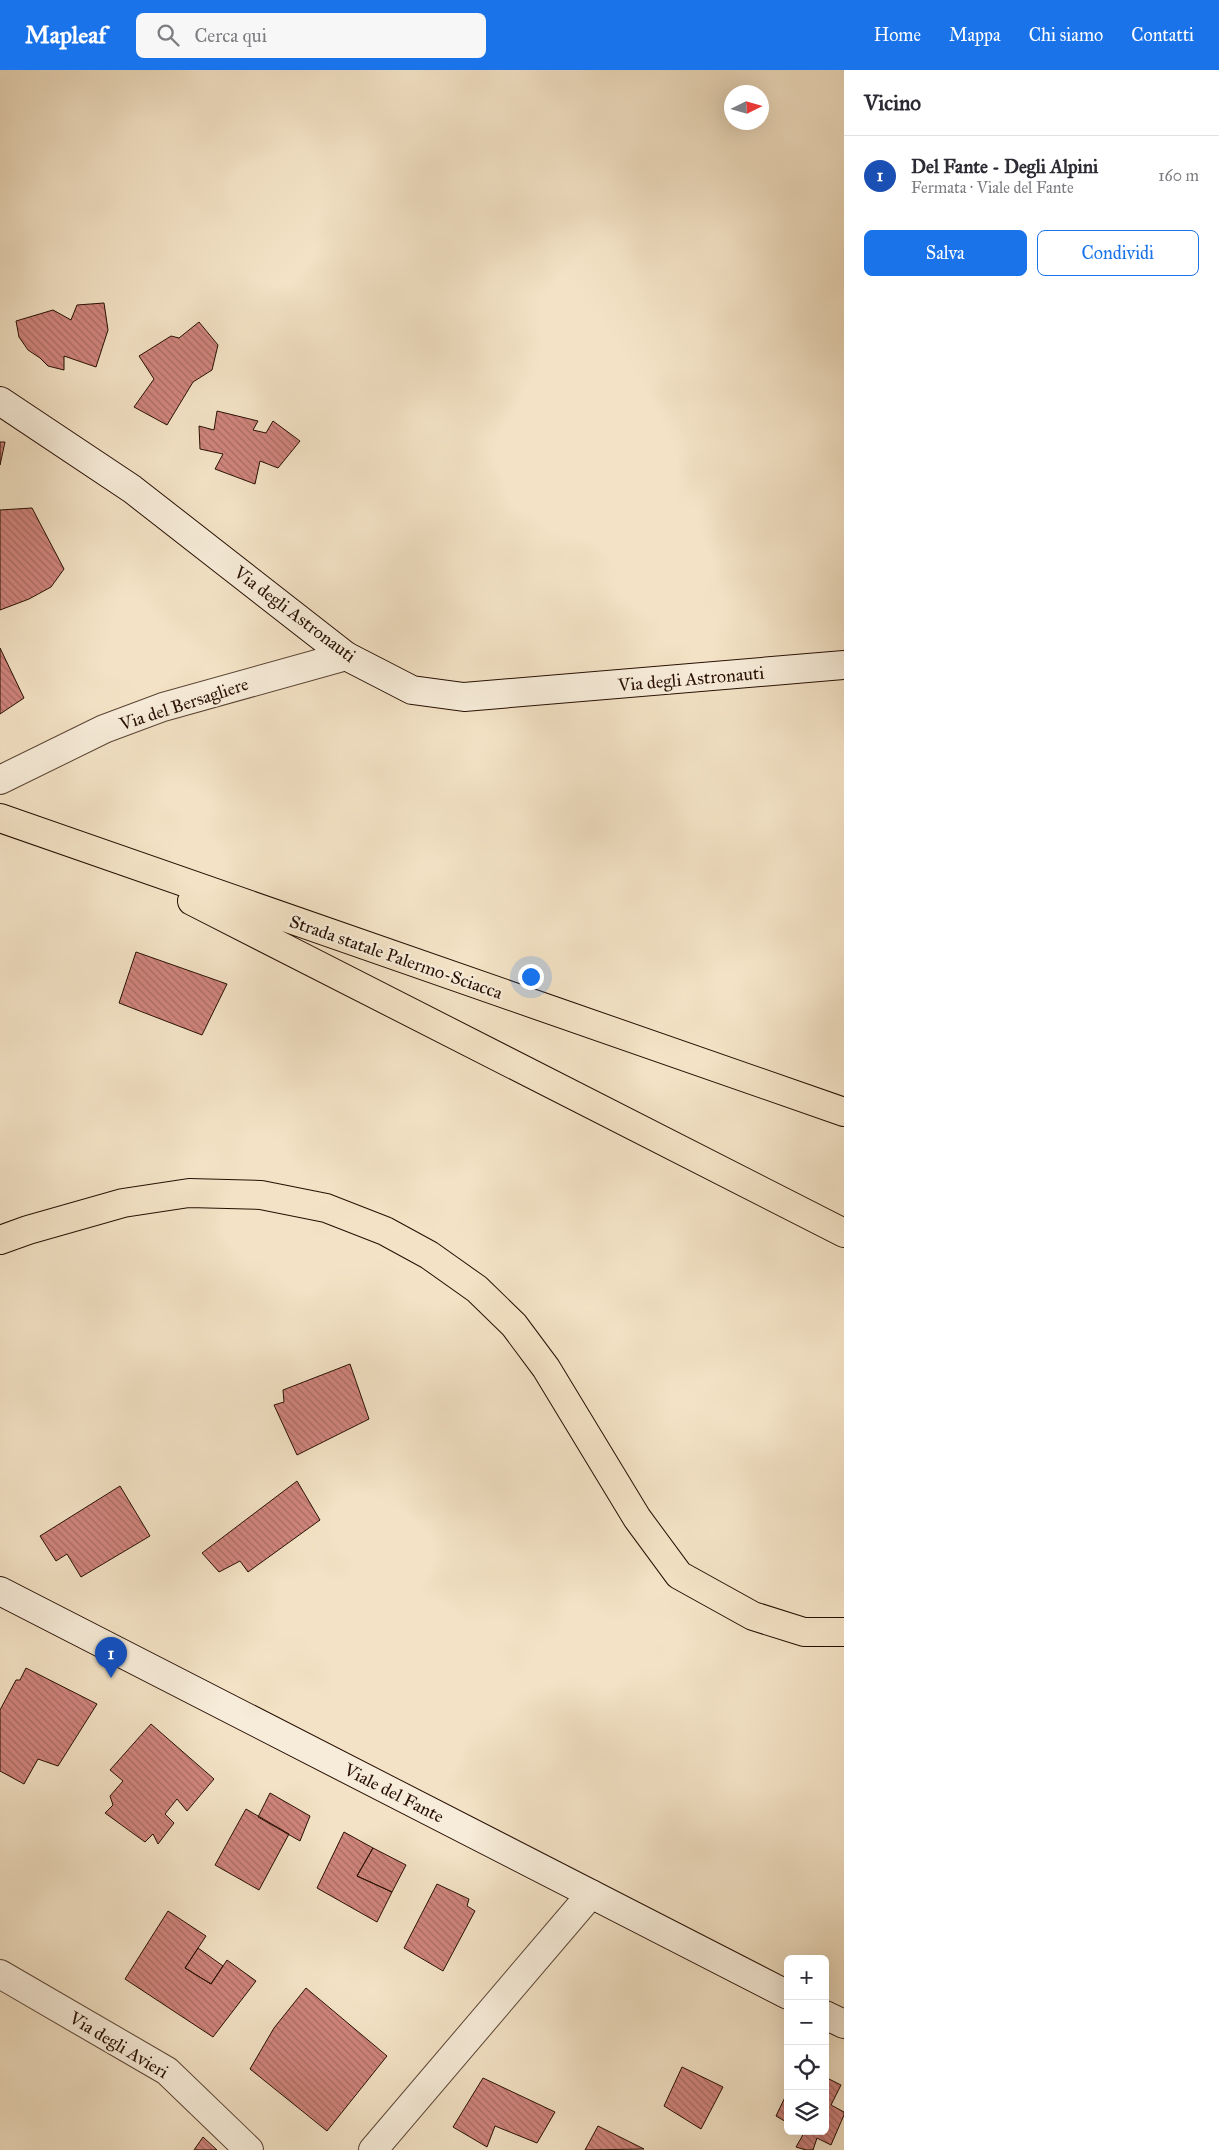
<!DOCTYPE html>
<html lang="it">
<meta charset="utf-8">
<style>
body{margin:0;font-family:"IM FELL Great Primer",serif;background:#f7f7f7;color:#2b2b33}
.controls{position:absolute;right:15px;bottom:15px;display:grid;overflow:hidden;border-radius:8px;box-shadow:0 5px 20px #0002}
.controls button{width:45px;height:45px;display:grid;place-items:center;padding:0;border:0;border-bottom:1px solid #e1e1e2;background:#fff;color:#2b2b33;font:25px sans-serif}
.compass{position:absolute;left:724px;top:15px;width:45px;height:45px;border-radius:50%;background:#fff;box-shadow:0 5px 20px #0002;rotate:85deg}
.you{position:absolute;left:530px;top:906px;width:18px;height:18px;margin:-12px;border:4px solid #fff;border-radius:50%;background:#1a73e8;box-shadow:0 0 0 8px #1a73e833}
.badge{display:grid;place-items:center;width:32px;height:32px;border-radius:50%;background:#1a73e8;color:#fff;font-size:16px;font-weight:700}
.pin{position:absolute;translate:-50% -41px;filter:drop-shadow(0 1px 2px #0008)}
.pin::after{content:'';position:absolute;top:26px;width:18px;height:15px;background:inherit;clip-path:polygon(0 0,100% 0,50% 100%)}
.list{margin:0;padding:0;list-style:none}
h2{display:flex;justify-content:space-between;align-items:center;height:65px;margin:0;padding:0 20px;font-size:21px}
h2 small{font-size:16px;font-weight:400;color:#7c7c81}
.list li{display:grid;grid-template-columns:32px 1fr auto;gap:15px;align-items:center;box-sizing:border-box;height:80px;padding:0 20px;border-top:1px solid #e1e1e2}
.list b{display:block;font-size:19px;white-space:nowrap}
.list p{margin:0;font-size:16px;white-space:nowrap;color:#7c7c81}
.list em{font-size:16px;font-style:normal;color:#7c7c81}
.actions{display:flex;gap:10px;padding:15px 20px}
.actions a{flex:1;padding:11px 0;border:1px solid #1a73e8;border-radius:8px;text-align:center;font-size:18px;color:#1a73e8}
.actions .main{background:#1a73e8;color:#fff}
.icon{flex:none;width:28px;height:28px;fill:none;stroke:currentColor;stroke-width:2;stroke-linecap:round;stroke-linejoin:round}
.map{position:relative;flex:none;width:844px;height:2080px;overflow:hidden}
header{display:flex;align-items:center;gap:30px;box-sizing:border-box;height:70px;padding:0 25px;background:#1a73e8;color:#fff}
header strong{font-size:24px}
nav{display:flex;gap:28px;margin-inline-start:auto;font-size:18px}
.search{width:350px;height:45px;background:#f7f7f7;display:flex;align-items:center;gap:12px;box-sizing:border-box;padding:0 18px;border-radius:8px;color:#7c7c81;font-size:19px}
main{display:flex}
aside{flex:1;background:#fff}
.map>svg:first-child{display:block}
</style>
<header>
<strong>Mapleaf</strong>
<div class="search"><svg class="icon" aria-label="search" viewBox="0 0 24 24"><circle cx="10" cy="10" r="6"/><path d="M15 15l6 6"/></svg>Cerca qui</div>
<nav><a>Home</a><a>Mappa</a><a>Chi siamo</a><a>Contatti</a></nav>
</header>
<main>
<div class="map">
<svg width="844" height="2080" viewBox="0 0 844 2080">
<defs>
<pattern id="building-back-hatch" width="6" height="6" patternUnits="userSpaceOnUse" patternTransform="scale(1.25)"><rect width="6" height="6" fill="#d0857d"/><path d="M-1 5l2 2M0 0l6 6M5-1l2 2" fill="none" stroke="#a96b64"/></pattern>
</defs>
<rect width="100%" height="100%" fill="#f3e2c5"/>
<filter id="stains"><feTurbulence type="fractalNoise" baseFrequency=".004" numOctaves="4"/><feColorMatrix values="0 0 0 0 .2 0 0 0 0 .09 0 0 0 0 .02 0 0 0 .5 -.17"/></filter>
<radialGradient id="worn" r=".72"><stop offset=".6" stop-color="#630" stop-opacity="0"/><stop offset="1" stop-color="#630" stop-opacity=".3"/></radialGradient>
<path fill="url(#building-back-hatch)" stroke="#270f03" d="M104,233L108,260L96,297L64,286V300L48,296L40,288L28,280L19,267L16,251L53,240L71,250L77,235Z
M199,252L218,275L212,300L193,312L167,355L134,337L154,309L139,286L171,266L179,268Z
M217,341L258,351L253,360L266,363L273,351L300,371L278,398L260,391L255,414L215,399L223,384L200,379L199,356L214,360Z
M0,372H5L0,395Z
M32,438L64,499L51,517L29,529L0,540V440Z
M0,578L24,628L0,644Z
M136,882L227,914L202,965L119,933Z
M350,1294L369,1349L297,1385L274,1335L284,1332L283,1320Z
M297,1411L320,1450L248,1502L240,1491L219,1502L202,1483Z
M120,1416L150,1466L81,1507L67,1484L56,1491L40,1466Z
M26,1598L97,1634L58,1696L38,1689L24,1714L0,1701V1640L16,1610H20Z
M151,1654L214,1709L187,1741L177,1729L165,1744L174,1753L158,1774L153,1764L145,1772L105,1743L113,1735L110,1726L123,1711L110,1700Z
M270,1723L310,1746L300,1771L258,1747Z
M246,1739L289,1764L259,1820L215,1795Z
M344,1762L373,1778L357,1806L392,1822L377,1852L317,1818Z
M373,1778L406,1795L392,1822L357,1806Z
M437,1814L469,1829L467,1836L475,1841L443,1901L404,1878Z
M168,1841L206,1866L185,1898L211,1914L227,1890L256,1911L213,1967L125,1909Z
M198,1878L223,1896L211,1914L185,1898Z
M306,1918L387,1986L327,2061L250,1999L274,1958Z
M682,1997L723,2017L701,2059L664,2036Z
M825,2007L841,2015L831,2035L844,2042V2045L831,2075L817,2068L813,2080H806L796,2077L804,2063L802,2061H825Z
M483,2008L555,2042L537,2073L495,2056L487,2077L453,2057Z
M788,2021V2053L776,2046Z
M598,2056L644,2079L585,2080Z
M203,2067L217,2080H194Z"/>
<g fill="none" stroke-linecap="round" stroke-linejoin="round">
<g stroke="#5a4434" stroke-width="30">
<path id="street" d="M0,710L104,659L163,637L346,586
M0,1904L167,2001L249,2080
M373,2080L591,1824"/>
</g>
<g stroke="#270f03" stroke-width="30">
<path id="secondary" d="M0,331L132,419L346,586L412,620L464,627L844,595
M0,1521L788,1925
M825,1945L844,1954"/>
</g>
<g stroke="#270f03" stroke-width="30">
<path id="primary" d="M0,748L844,1042
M192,831L844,1163
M0,1170L28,1160L123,1133L189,1123L261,1125L326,1138L385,1161L429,1185L477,1219L514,1255L546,1298L637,1448L679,1505L753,1546L804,1562H844"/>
</g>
<use href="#street" stroke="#f7ecd9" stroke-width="28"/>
<use href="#secondary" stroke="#f7ecd9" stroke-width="28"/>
<use href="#primary" stroke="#f3e2c5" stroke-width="28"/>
</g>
<g text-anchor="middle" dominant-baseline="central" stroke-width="4.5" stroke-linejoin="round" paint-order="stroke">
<g font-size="18" fill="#270f03" stroke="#f7ecd9">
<text transform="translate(295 544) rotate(37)">Via degli Astronauti</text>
<text transform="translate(691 609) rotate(-5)">Via degli Astronauti</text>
<text transform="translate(184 634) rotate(-18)">Via del Bersagliere</text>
<text transform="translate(396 887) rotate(19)">Strada statale Palermo-Sciacca</text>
<text transform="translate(394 1723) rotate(27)">Viale del Fante</text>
<text transform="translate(119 1975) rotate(31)">Via degli Avieri</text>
</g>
</g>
<rect width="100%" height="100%" filter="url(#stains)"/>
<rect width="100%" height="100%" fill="url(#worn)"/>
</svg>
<div class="controls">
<button>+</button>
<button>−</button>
<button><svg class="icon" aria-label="locate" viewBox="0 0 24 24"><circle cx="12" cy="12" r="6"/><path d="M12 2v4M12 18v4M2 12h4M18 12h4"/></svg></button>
<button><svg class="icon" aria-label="layers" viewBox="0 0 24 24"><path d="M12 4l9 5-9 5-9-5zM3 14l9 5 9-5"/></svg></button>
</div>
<svg class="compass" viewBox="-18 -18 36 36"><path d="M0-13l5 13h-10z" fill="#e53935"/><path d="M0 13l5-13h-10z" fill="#7c7c81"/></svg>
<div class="you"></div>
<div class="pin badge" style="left:111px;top:1608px;background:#1a4fb4">1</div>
</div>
<aside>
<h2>Vicino<small></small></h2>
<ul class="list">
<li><span class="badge" style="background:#1a4fb4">1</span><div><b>Del Fante - Degli Alpini</b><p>Fermata · Viale del Fante</p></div><em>160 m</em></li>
</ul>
<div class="actions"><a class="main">Salva</a><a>Condividi</a></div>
</aside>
</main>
